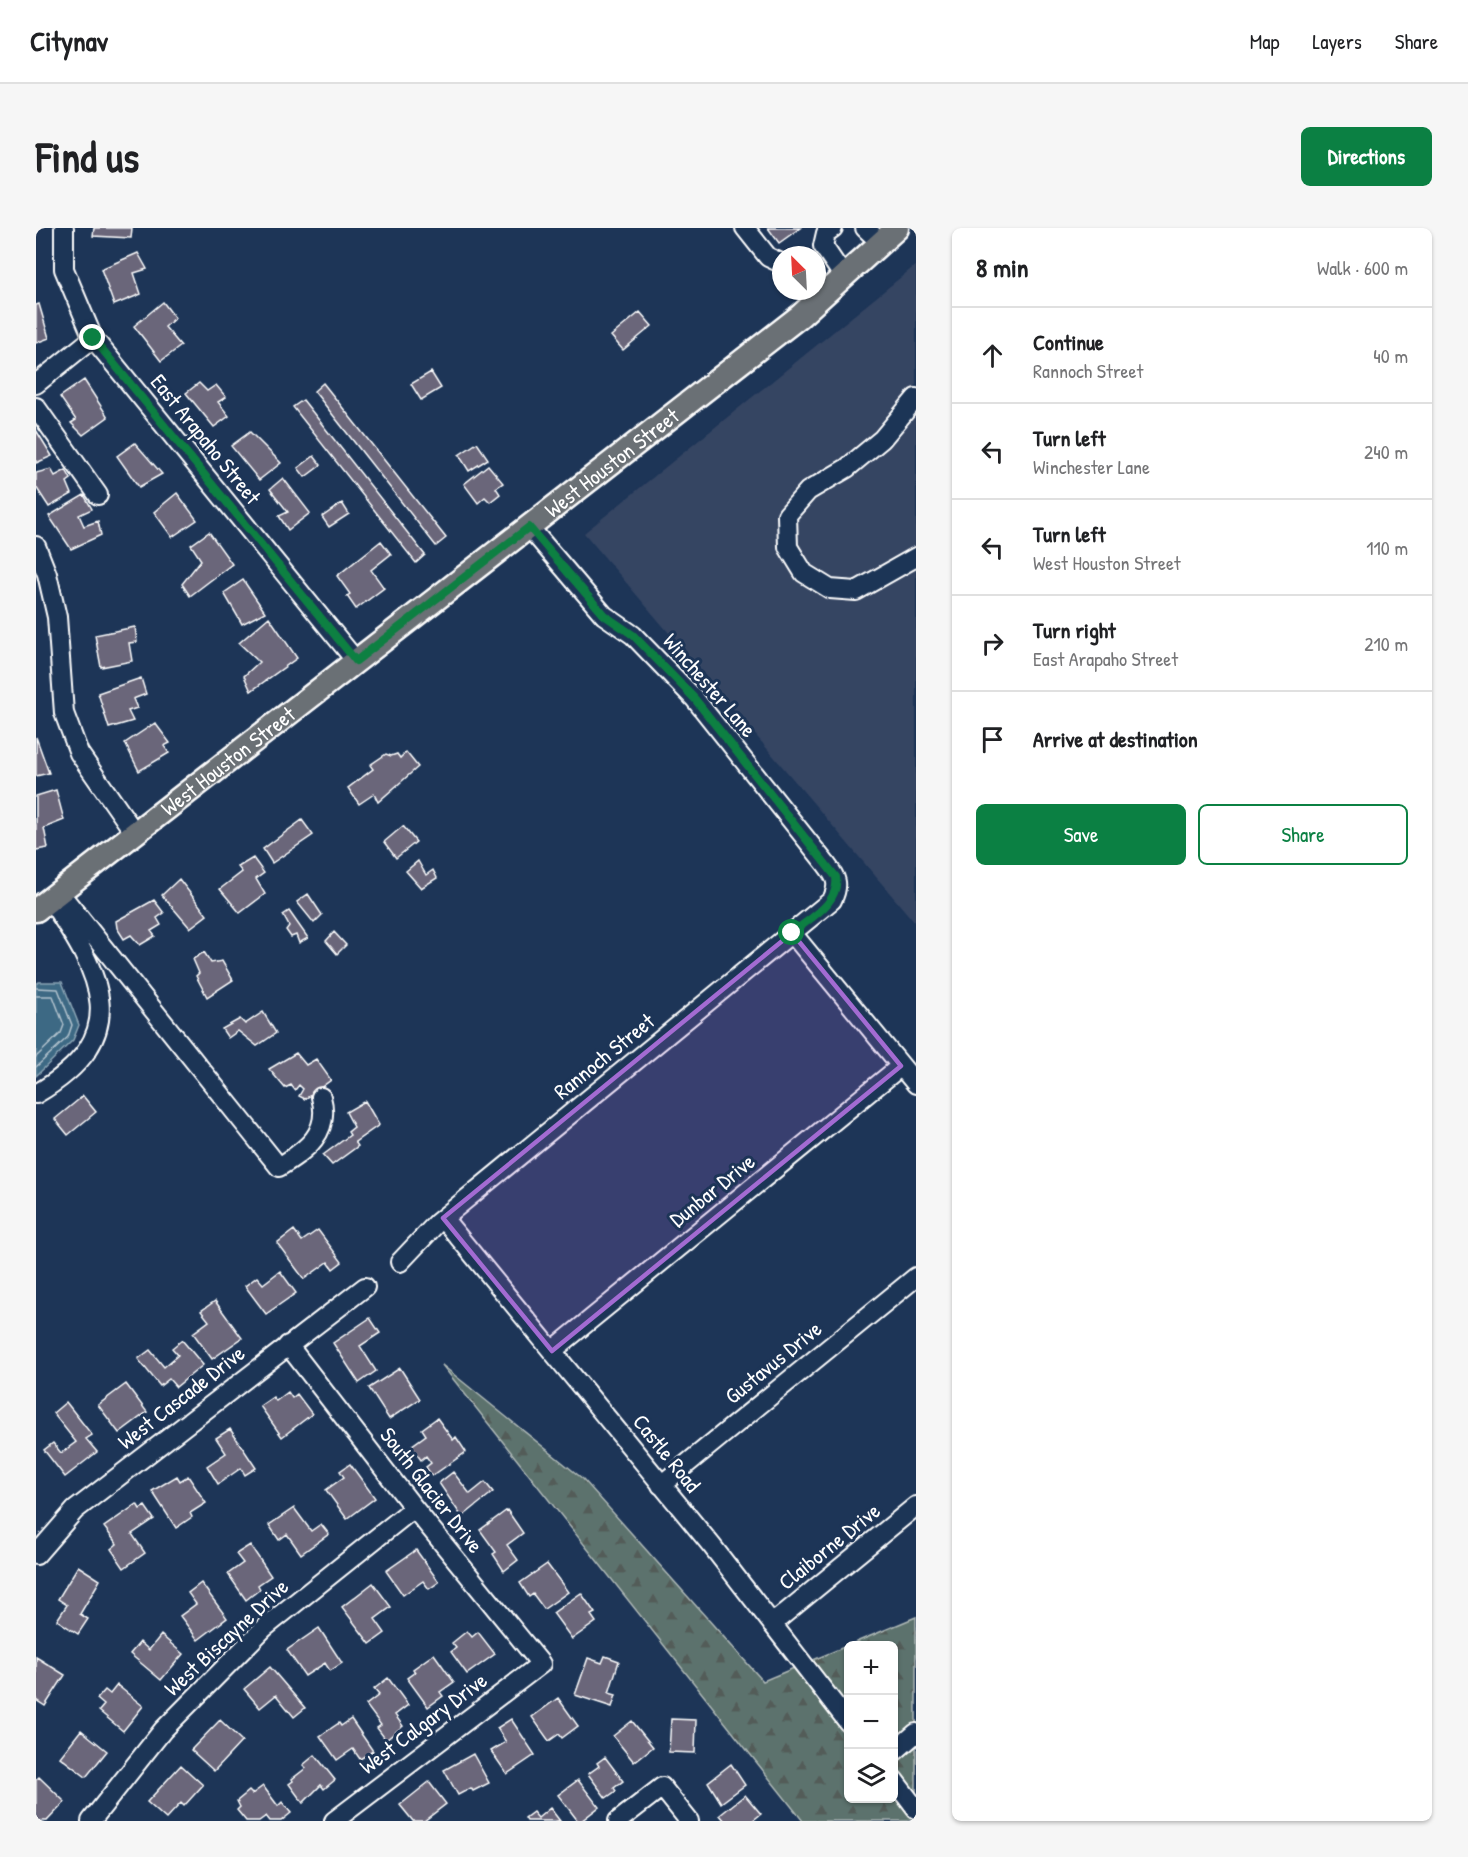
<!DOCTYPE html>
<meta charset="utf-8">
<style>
body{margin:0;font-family:"Patrick Hand",sans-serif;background:#f6f6f6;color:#202124}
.controls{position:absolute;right:18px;bottom:18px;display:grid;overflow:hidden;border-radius:9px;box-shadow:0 2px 4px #0004}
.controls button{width:54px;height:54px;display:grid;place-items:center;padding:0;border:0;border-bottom:2px solid #e0e0e0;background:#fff;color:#202124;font:30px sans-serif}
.compass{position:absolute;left:736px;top:18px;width:54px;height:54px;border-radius:50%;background:#fff;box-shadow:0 2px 4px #0004;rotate:336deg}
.stop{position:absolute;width:18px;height:18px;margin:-14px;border:4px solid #0b8043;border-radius:50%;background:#fff}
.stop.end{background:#0b8043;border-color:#fff;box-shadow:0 2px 6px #0008}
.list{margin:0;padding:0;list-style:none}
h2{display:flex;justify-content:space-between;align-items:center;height:78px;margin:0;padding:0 24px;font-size:26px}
h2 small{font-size:20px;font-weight:400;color:#757577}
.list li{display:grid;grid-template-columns:39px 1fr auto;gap:18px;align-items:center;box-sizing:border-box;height:96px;padding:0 24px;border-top:2px solid #e0e0e0}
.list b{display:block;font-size:22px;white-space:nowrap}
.list p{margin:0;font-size:20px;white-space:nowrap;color:#757577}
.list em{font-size:20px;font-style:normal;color:#757577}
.actions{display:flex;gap:12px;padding:18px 24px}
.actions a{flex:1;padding:14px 0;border:2px solid #0b8043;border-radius:9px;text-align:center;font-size:21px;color:#0b8043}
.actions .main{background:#0b8043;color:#fff}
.icon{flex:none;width:33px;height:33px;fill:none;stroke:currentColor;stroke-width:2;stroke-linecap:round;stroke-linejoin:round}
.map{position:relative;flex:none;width:880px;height:1593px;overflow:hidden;border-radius:9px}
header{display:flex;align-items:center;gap:36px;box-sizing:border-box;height:84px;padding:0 30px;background:#fff;border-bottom:2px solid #e0e0e0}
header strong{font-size:28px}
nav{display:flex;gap:33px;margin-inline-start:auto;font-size:21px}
.intro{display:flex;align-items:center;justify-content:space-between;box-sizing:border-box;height:144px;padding:0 36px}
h1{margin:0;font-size:42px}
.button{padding:15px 27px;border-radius:9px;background:#0b8043;color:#fff;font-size:21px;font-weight:700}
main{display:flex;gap:36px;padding:0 36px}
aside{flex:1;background:#fff;border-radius:9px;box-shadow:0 2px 4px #0004}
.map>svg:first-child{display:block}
</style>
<header>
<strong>Citynav</strong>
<nav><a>Map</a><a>Layers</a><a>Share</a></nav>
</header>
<div class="intro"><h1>Find us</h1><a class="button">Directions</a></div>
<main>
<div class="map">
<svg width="880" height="1593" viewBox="0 0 880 1593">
<defs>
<pattern id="forest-firs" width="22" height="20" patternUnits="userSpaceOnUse" patternTransform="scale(1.5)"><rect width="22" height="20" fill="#5c726d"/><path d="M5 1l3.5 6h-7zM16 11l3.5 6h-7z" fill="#525b59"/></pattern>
</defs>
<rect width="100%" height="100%" fill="#1d3557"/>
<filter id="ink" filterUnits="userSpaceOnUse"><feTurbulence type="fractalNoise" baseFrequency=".0167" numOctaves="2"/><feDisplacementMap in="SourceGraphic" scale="12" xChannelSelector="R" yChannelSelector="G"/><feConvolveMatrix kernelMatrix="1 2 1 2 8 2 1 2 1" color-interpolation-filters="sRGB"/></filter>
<g filter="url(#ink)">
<path fill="#344462" d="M880,37V696L548,305Z"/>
<path fill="url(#forest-firs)" stroke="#aeb8b6" stroke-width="1.5" fill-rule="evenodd" d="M406,1137L547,1251L727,1453L880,1389V1593H767ZM812,1418H858V1570H812Z"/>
<path fill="#3e6984" stroke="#8ba5b5" stroke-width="1.5" d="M3,754H26L43,797L37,812L0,848V756Z"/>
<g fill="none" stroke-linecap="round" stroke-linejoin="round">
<path stroke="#b2c3ce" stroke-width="1.5" d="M0,760L22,761L36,797L32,809L0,839
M0,768H17L28,797L25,805L0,829"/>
</g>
<path fill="#6b667a" stroke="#fff" stroke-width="1.5" d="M58,0H96L95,10L57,8Z
M732,0H764L743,15Z
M102,25L111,41L98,45L105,66L78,77L65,41Z
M127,74L139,90L129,99L145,118L125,133L98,98Z
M3,76L13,110L0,115V77Z
M604,84L616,98L587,122L575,108Z
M395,144L405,160L385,172L375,156Z
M48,152L72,189L47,207L35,195L40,192L24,169Z
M163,155L171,163L180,157L190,169L182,174L193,188L178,199L150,165Z
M287,155L410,310L400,318L278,163Z
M267,172L389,327L380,335L257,179Z
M0,202L16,228L0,235Z
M214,204L245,235L223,252L195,218Z
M99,215L126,246L103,259L81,228Z
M441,215L452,231L433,243L423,227Z
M278,228L285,237L269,249L262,240Z
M452,237L467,255L460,260L464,266L454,274L449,269L442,275L428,256Z
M15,241L19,248L30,242L35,251L31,254L36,266L13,279L0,259V245Z
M247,250L274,285L252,302L243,288L252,284L234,261Z
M141,265L161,292L136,309L118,284Z
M48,267L56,281L43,287L48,298L62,293L65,307L35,321L13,288Z
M306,275L313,286L293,299L286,289Z
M173,304L196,336L154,368L146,356L165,332L155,317Z
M345,313L355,326L335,342L348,360L320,381L311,368L314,366L301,348Z
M207,352L229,384L206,396L188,365Z
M233,389L261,430L215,463L208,448L223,434L203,415Z
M99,399L101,414L93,415L96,433L65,439L59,407Z
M105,450L110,466L97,471L101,480L92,483L97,493L73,500L62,465Z
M119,495L134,515L128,518L133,525L103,543L89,515Z
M0,509L13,545L0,548Z
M370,524L382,539L342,574L338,566L323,576L312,560L337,541L334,537L350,526L355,528L361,526L364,530Z
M20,562L28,592L8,600L12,620L0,622V568Z
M266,592L277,607L236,635L227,621Z
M367,598L380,614L360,630L348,614Z
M217,630L228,645L220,651L229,666L204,685L184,661L206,644L202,639Z
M382,633L390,647L397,642L401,650L385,660L370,643Z
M143,651L171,687L154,700L126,667Z
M272,666L286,687L278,695L261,674Z
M118,672L128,685L121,690L125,697L115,703L119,708L104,717L95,707L88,711L81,700L80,693Z
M253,683L272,710L263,715L260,707L255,709L250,702L253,698L247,687Z
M298,704L310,717L301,726L290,713Z
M168,724L175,735L186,733L197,752L171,769L160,748L163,745L157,731Z
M227,784L240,805L221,818L202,803L192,810L186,801L204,791L209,796Z
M260,825L270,837L280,831L295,852L269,871L263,868L267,861L263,857L259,862L255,857L249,860L233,841Z
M47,868L60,884L32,907L19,891Z
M329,873L343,897L319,914L322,918L296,937L287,927L314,907L312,904L318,899L310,884Z
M258,1002L266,1013L282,1002L306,1034L297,1041L292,1034L268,1051L241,1015Z
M244,1043L260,1065L230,1086L209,1058L221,1049L227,1056Z
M179,1073L206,1110L176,1131L157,1105L173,1093L165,1083Z
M334,1090L344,1105L324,1118L340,1143L323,1155L297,1115Z
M146,1112L167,1137L140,1159L133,1151L124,1158L102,1131L114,1122L128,1139L142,1127L136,1120Z
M364,1140L384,1171L353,1191L333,1160Z
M90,1156L111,1184L83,1205L62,1177Z
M252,1164L256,1170L261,1166L276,1186L246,1209L224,1178L237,1169L240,1173Z
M30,1174L56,1207L50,1211L61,1224L29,1249L8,1222L17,1215L25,1225L40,1214L17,1185Z
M401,1190L417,1212L420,1209L430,1224L396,1248L390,1239L395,1235L390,1228L385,1232L375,1218L390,1207L386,1201Z
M194,1201L220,1240L209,1247L205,1240L182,1256L171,1238L190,1225L180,1210Z
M314,1236L339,1270L311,1291L290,1262L308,1249L304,1243Z
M417,1244L434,1266L449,1254L457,1264L426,1289L403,1255Z
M141,1248L144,1253L152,1248L170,1275L154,1285L156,1289L140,1300L116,1263Z
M101,1276L104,1281L109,1278L118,1291L96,1306L109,1325L88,1340L75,1321L81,1316L68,1299Z
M258,1280L275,1303L285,1296L293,1306L265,1326L251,1306L243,1312L233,1297Z
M471,1282L487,1305L471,1317L482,1332L468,1343L457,1326L460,1324L444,1302Z
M214,1317L235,1348L222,1357L224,1361L210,1372L192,1346L207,1335L200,1326Z
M380,1322L403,1354L393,1361L387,1353L367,1367L350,1343Z
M511,1336L532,1364L508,1381L497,1366L493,1369L484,1355Z
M42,1338L64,1352L44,1386L52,1391L42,1406L21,1392L31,1377L22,1371Z
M165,1355L191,1390L162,1412L144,1388L160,1376L152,1365Z
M337,1355L355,1379L339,1391L349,1405L334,1416L306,1379Z
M545,1365L559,1385L555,1387L560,1394L536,1411L517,1385Z
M283,1400L306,1435L294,1443L289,1435L269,1448L251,1422Z
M431,1403L436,1409L442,1404L459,1426L431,1446L415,1424L420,1420L416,1415Z
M125,1407L147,1426L125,1452L94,1426L104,1414L113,1422Z
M398,1426L418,1454L404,1464L407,1468L392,1479L371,1450L379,1444L377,1441Z
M569,1428L583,1433L573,1465L580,1467L576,1479L539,1467L552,1430L566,1435Z
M0,1429L29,1447L9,1478L0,1472Z
M234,1439L269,1480L258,1489L240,1467L224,1480L208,1461Z
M352,1450L372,1477L359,1487L367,1498L350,1512L341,1500L345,1497L330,1477L343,1467L338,1461Z
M81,1457L107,1478L87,1503L63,1483L68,1477L61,1471L69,1462L74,1466Z
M522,1470L542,1498L526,1510L523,1506L513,1513L496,1489Z
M315,1491L337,1523L324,1531L317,1521L301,1532L284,1508L303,1495L305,1498Z
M475,1491L499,1527L471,1546L455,1523L470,1514L461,1500Z
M635,1491L660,1492L659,1525L633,1524Z
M184,1492L206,1513L178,1543L155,1522Z
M596,1493L617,1519L598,1534L577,1508Z
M45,1502L71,1523L50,1549L24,1529Z
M437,1526L453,1555L437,1563L435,1560L422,1567L408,1542Z
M279,1527L299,1552L288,1561L285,1557L267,1575L253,1556L257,1553L256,1551L270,1540L267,1537Z
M569,1529L587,1553L578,1560L580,1563L570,1570L552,1546L563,1538L561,1535Z
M695,1536L709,1557L685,1575L672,1554Z
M145,1537L167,1557L148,1578L145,1575L130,1591L111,1574Z
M3,1549L29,1574L11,1593H0V1552Z
M542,1552L563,1579L545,1593H542L522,1567Z
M393,1554L410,1576L388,1593H377L364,1577Z
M227,1558L242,1578L246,1574L255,1585L245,1593H234L230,1588L223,1593H210L201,1582L204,1579L201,1573L213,1563L216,1566Z
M709,1567L725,1586L716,1593H689L684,1587Z
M514,1580L524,1593H491L489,1590L497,1584L502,1590Z"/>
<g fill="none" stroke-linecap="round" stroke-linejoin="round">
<g stroke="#fff" stroke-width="22">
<path id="minor" d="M28,0V41L57,110L320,433
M709,0L732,29L745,35
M797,0L790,5L787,18L808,49
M829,0L845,15
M0,156L57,110
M880,170L846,211L811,240L772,263L751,287L752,319L768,345L794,361L820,363L880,329
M0,179L62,267
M0,318L11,346L21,389L28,485L43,525L98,604
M23,664L243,939C270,922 295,905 285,869
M756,705L880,856
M0,866C99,808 66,748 14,671
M407,990L676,1318L812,1494
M364,1034L401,995L796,672C804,656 800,649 790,636L658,470L597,407L568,387L493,299
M252,1117L378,1280L505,1436L298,1593
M516,1123L865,838
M625,1257L880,1049
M0,1327L39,1282L329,1059
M736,1396L880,1278
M858,1524L880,1505
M858,1552L880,1581
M55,1593L127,1502L228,1400L378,1280
M582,1593L626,1559L653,1593"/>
</g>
<g stroke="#fff" stroke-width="27">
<g id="major">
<path id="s1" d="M0,682L764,88L861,0"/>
</g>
</g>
<use href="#minor" stroke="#1d3557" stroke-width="18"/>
<use href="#major" stroke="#6b6f75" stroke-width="22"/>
</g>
</g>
<g fill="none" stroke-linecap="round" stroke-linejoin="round" filter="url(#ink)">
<path stroke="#0b8043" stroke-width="8" d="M57,110L320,433L493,299L568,387L597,407L658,470L800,649C804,675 774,690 756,705"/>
</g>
<path fill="#a36bd2" fill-opacity="0.2" stroke="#a36bd2" stroke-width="4.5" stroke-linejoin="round" d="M756,705L865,838L516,1123L407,990Z"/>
<g text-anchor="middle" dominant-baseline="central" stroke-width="6" stroke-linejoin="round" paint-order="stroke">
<g font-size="22" fill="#fff" stroke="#1d3557">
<text transform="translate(170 211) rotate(51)">East Arapaho Street</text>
<text stroke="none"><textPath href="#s1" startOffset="729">West Houston Street</textPath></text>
<text transform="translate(674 457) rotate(49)">Winchester Lane</text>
<text stroke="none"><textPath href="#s1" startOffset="243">West Houston Street</textPath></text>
<text transform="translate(568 828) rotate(-39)">Rannoch Street</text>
<text transform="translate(676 962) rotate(-39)">Dunbar Drive</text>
<text transform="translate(737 1134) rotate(-39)">Gustavus Drive</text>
<text transform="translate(145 1169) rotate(-38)">West Cascade Drive</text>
<text transform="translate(631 1225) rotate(51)">Castle Road</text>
<text transform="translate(396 1262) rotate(52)">South Glacier Drive</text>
<text transform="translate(793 1318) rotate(-39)">Claiborne Drive</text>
<text transform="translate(190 1409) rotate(-43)">West Biscayne Drive</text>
<text transform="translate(387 1495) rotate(-37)">West Calgary Drive</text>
</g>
</g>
</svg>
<div class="controls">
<button>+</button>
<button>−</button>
<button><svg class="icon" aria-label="layers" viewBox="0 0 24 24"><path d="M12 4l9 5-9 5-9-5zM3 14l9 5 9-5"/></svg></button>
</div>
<svg class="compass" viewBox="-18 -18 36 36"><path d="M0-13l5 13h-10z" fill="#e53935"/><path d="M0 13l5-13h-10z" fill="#757577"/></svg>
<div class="stop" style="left:756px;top:705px"></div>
<div class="stop end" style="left:57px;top:110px"></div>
</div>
<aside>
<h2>8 min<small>Walk · 600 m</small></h2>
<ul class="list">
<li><svg class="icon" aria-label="ahead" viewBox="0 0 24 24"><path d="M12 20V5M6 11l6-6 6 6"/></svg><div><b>Continue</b><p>Rannoch Street</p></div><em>40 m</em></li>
<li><svg class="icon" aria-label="left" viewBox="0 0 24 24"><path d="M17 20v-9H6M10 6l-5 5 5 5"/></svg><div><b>Turn left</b><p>Winchester Lane</p></div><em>240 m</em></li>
<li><svg class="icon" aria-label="left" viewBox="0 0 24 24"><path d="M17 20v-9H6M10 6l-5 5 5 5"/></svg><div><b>Turn left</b><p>West Houston Street</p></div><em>110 m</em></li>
<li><svg class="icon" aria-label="right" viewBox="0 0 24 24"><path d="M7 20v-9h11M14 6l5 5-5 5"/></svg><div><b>Turn right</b><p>East Arapaho Street</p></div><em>210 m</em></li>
<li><svg class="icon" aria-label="arrive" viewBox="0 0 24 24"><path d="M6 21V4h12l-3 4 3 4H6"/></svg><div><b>Arrive at destination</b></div></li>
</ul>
<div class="actions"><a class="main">Save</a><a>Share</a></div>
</aside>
</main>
